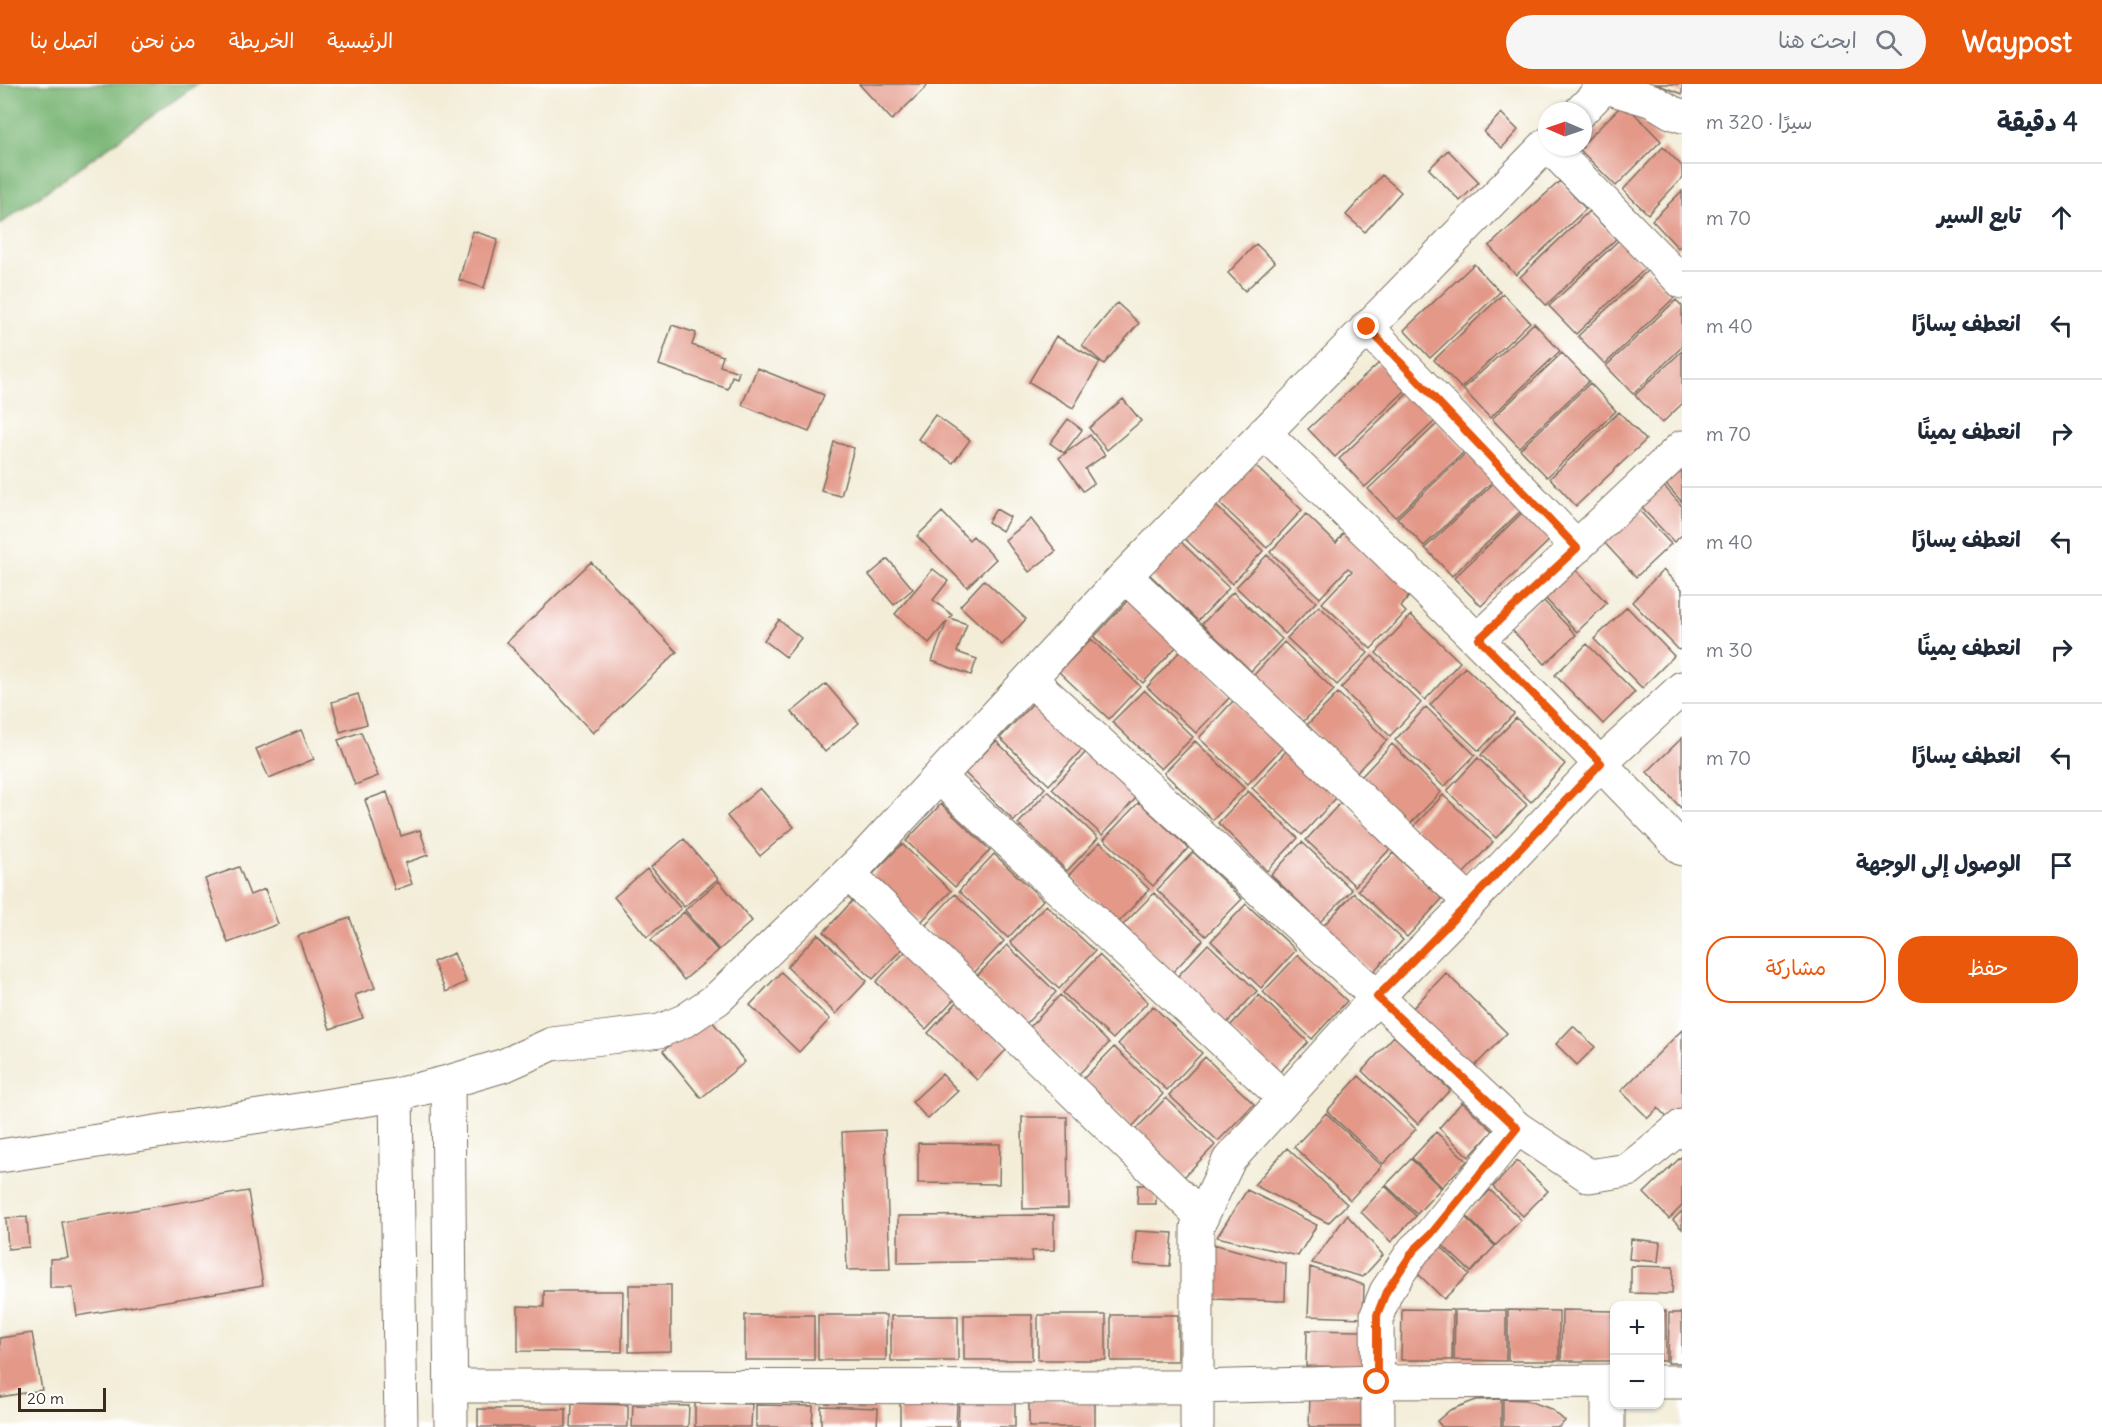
<!DOCTYPE html>
<html lang="ar">
<meta charset="utf-8">
<style>
body{margin:0;font-family:Delius,"Playpen Sans Arabic",sans-serif;background:#f6f6f7;color:#1f2937;direction:rtl}
.controls{position:absolute;right:18px;bottom:18px;display:grid;overflow:hidden;border-radius:12px;box-shadow:0 2px 4px #0004}
.controls button{width:54px;height:54px;display:grid;place-items:center;padding:0;border:0;border-bottom:2px solid #e0e1e3;background:#fff;color:#1f2937;font:30px sans-serif}
.compass{position:absolute;left:1538px;top:18px;width:54px;height:54px;border-radius:50%;background:#fff;box-shadow:0 2px 4px #0004;rotate:272deg}
.scale{position:absolute;left:18px;bottom:15px;width:88px;box-sizing:border-box;padding-left:6px;border:3px solid #3b2a1e;border-top:0;font-size:16px;line-height:21px;white-space:nowrap;color:#3b2a1e;-webkit-text-stroke:4px #fff;paint-order:stroke}
.stop{position:absolute;width:18px;height:18px;margin:-14px;border:4px solid #ea580c;border-radius:50%;background:#fff}
.stop.end{background:#ea580c;border-color:#fff;box-shadow:0 2px 6px #0008}
.list{margin:0;padding:0;list-style:none}
h2{display:flex;justify-content:space-between;align-items:center;height:78px;margin:0;padding:0 24px;font-size:26px}
h2 small{font-size:20px;font-weight:400;color:#747a83}
.list li{display:grid;grid-template-columns:39px 1fr auto;gap:18px;align-items:center;box-sizing:border-box;height:108px;padding:0 24px;border-top:2px solid #e0e1e3}
.list b{display:block;font-size:22px;white-space:nowrap}
.list em{font-size:20px;font-style:normal;color:#747a83}
.actions{display:flex;gap:12px;padding:18px 24px}
.actions a{flex:1;padding:14px 0;border:2px solid #ea580c;border-radius:24px;text-align:center;font-size:21px;color:#ea580c}
.actions .main{background:#ea580c;color:#fff}
.icon{flex:none;width:33px;height:33px;fill:none;stroke:currentColor;stroke-width:2;stroke-linecap:round;stroke-linejoin:round}
.map{position:relative;flex:none;width:1682px;height:1343px;overflow:hidden;direction:ltr}
header{display:flex;align-items:center;gap:36px;box-sizing:border-box;height:84px;padding:0 30px;background:#ea580c;color:#fff}
header strong{font-size:28px}
nav{display:flex;gap:33px;margin-inline-start:auto;font-size:21px}
.search{width:420px;height:54px;background:#f6f6f7;display:flex;align-items:center;gap:15px;box-sizing:border-box;padding:0 21px;border-radius:33px;color:#747a83;font-size:22px}
main{display:flex}
aside{flex:1;background:#fff}
.map>svg:first-child{display:block}
</style>
<header>
<strong>Waypost</strong>
<div class="search"><svg class="icon" aria-label="search" viewBox="0 0 24 24"><circle cx="10" cy="10" r="6"/><path d="M15 15l6 6"/></svg>ابحث هنا</div>
<nav><a>الرئيسية</a><a>الخريطة</a><a>من نحن</a><a>اتصل بنا</a></nav>
</header>
<main>
<aside>
<h2>4 دقيقة<small>سيرًا · 320 m</small></h2>
<ul class="list">
<li><svg class="icon" aria-label="ahead" viewBox="0 0 24 24"><path d="M12 20V5M6 11l6-6 6 6"/></svg><div><b>تابع السير</b></div><em>70 m</em></li>
<li><svg class="icon" aria-label="left" viewBox="0 0 24 24"><path d="M17 20v-9H6M10 6l-5 5 5 5"/></svg><div><b>انعطف يسارًا</b></div><em>40 m</em></li>
<li><svg class="icon" aria-label="right" viewBox="0 0 24 24"><path d="M7 20v-9h11M14 6l5 5-5 5"/></svg><div><b>انعطف يمينًا</b></div><em>70 m</em></li>
<li><svg class="icon" aria-label="left" viewBox="0 0 24 24"><path d="M17 20v-9H6M10 6l-5 5 5 5"/></svg><div><b>انعطف يسارًا</b></div><em>40 m</em></li>
<li><svg class="icon" aria-label="right" viewBox="0 0 24 24"><path d="M7 20v-9h11M14 6l5 5-5 5"/></svg><div><b>انعطف يمينًا</b></div><em>30 m</em></li>
<li><svg class="icon" aria-label="left" viewBox="0 0 24 24"><path d="M17 20v-9H6M10 6l-5 5 5 5"/></svg><div><b>انعطف يسارًا</b></div><em>70 m</em></li>
<li><svg class="icon" aria-label="arrive" viewBox="0 0 24 24"><path d="M6 21V4h12l-3 4 3 4H6"/></svg><div><b>الوصول إلى الوجهة</b></div></li>
</ul>
<div class="actions"><a class="main">حفظ</a><a>مشاركة</a></div>
</aside>
<div class="map">
<svg width="1682" height="1343" viewBox="0 0 1682 1343">
<rect width="100%" height="100%" fill="#fff"/>
<filter id="ink" filterUnits="userSpaceOnUse"><feTurbulence type="fractalNoise" baseFrequency=".0167" numOctaves="2"/><feDisplacementMap in="SourceGraphic" scale="12" xChannelSelector="R" yChannelSelector="G"/><feConvolveMatrix kernelMatrix="1 2 1 2 8 2 1 2 1" color-interpolation-filters="sRGB"/></filter>
<filter id="wash" filterUnits="userSpaceOnUse"><feTurbulence type="fractalNoise" baseFrequency=".008" numOctaves="4" result="noise"/><feDisplacementMap in="SourceGraphic" scale="24" xChannelSelector="R" yChannelSelector="G"/><feGaussianBlur stdDeviation="1.35" result="paint"/><feColorMatrix in="noise" values="0 0 0 0 0 0 0 0 0 0 0 0 0 0 0 0 0 1.4 0 .05"/><feComposite in="paint" operator="in"/></filter>
<g filter="url(#wash)">
<rect width="100%" height="100%" fill="#f3edd8"/>
<path fill="#79b574" stroke="#5a7049" stroke-width="1.5" d="M0,0H197L0,140Z"/>
<g id="blocks">
<path fill="#e39888" d="M859,0H926L927,2L892,36Z
M1656,0H1682V10Z
M1624,19L1661,57L1616,102L1579,65L1583,63V60Z
M1501,29L1518,46L1502,64L1484,48Z
M1663,63L1682,82V94L1648,130L1623,106Z
M1448,66L1479,98L1460,117L1429,85Z
M1382,91L1401,108L1365,148L1346,131Z
M1560,97L1586,125L1516,191L1489,162Z
M1682,107V160L1678,164L1652,136Z
M1589,127L1616,155L1546,221L1520,193Z
M473,147L498,155L484,204L459,196Z
M1619,156L1646,184L1576,250L1549,222Z
M1256,160L1275,178L1245,207L1228,189Z
M1474,180L1500,208L1430,274L1404,246Z
M1648,186L1674,214L1605,280L1578,252Z
M1503,210L1530,238L1461,304L1434,276Z
M1676,216L1682,222V263L1633,310L1606,282Z
M1117,219L1139,239L1104,280L1082,261Z
M1534,239L1560,267L1490,334L1463,305Z
M672,241L696,249L692,261L723,272L720,282L739,288L737,294L732,292L728,305L659,281Z
M1056,252L1100,278L1073,324L1029,298Z
M1682,267V320L1662,339L1635,311Z
M1562,269L1589,297L1519,363L1492,335Z
M1379,279L1405,307L1335,373L1308,345Z
M757,284L824,311L809,348L742,321Z
M1590,299L1616,327L1547,393L1520,365Z
M1408,309L1435,337L1365,403L1339,375Z
M1123,315L1141,337L1107,366L1089,344Z
M1619,328L1646,356L1576,422L1550,394Z
M935,331L970,356L953,379L918,355Z
M1068,335L1082,346L1064,369L1050,359Z
M1438,339L1465,367L1395,433L1368,405Z
M1090,351L1105,371L1085,385L1094,399L1083,407L1059,374Z
M834,358L854,364L841,412L821,407Z
M1467,368L1493,397L1424,462L1397,434Z
M1682,379V418L1663,397Z
M1253,380L1302,426L1267,464L1218,418Z
M1495,398L1521,427L1452,492L1425,464Z
M1661,399L1682,422V451L1674,458L1638,420Z
M1214,420L1263,467L1232,500L1183,453Z
M1635,422L1671,460L1636,493L1601,455Z
M996,425L1010,433L1002,447L988,438Z
M1524,427L1551,455L1481,522L1454,494Z
M942,428L969,456L973,452L996,475L967,503L917,452Z
M1306,430L1336,459L1350,440L1422,495L1401,523L1406,528L1371,565L1322,519L1352,487L1348,484L1320,514L1270,468Z
M1031,435L1056,467L1029,488L1005,456Z
M1180,457L1229,504L1198,537L1149,490Z
M1267,471L1316,518L1285,550L1236,503Z
M888,475L913,505L894,521L869,491Z
M591,478L677,568L593,649L507,558Z
M1572,482L1607,519L1577,548L1542,511Z
M933,485L948,497L933,516L952,531L950,534L967,540L957,568L977,575L971,591L932,577L947,537L929,559L895,530Z
M1663,486L1682,505V564L1679,566L1632,518Z
M984,496L1026,535L1002,561L960,522Z
M1233,508L1282,555L1251,587L1202,540Z
M1541,514L1576,551L1545,580L1510,544Z
M1129,515L1178,561L1143,599L1094,553Z
M1319,522L1368,569L1337,601L1287,554Z
M1627,523L1674,572L1642,604L1594,555Z
M1411,531L1460,578L1425,616L1376,569Z
M779,536L801,554L786,573L764,556Z
M1091,555L1140,602L1109,635L1059,588Z
M1284,558L1334,606L1303,638L1254,591Z
M1587,560L1635,608L1603,640L1555,591Z
M1182,565L1231,612L1196,649L1147,603Z
M1372,572L1421,619L1390,652L1341,604Z
M1465,583L1514,630L1479,667L1430,621Z
M826,600L859,639L825,668L792,628Z
M1144,606L1193,653L1161,685L1112,638Z
M1338,609L1387,656L1356,689L1307,641Z
M358,610L367,640L340,648L332,618Z
M1234,616L1283,663L1248,700L1199,654Z
M1035,617L1084,663L1049,701L1000,654Z
M1426,623L1475,671L1444,703L1395,656Z
M1516,634L1565,680L1531,718L1481,671Z
M301,646L314,675L269,694L256,665Z
M361,648L378,692L355,701L338,656Z
M1682,654V725L1647,688Z
M996,657L1045,704L1014,737L965,689Z
M1195,657L1244,704L1213,736L1164,689Z
M1392,660L1441,708L1410,740L1361,693Z
M1287,666L1337,713L1302,751L1252,704Z
M1087,667L1137,713L1102,751L1052,705Z
M1478,674L1527,721L1496,754L1447,707Z
M760,704L794,743L760,772L727,732Z
M1048,707L1098,754L1067,787L1018,740Z
M1248,707L1298,754L1267,787L1218,739Z
M387,708L401,752L420,746L428,771L405,779L412,800L395,806L365,716Z
M1443,711L1493,758L1462,791L1413,743Z
M1139,718L1188,764L1153,802L1104,755Z
M1341,718L1390,765L1355,802L1306,756Z
M941,720L990,766L955,803L906,757Z
M684,755L718,795L684,823L651,783Z
M1100,758L1149,805L1119,838L1069,791Z
M1302,758L1352,806L1320,838L1271,791Z
M902,760L951,807L920,839L871,792Z
M1193,768L1242,815L1206,852L1157,806Z
M1393,769L1442,815L1407,853L1358,806Z
M994,770L1043,816L1008,854L959,807Z
M239,783L250,811L265,805L278,840L228,859L205,795Z
M647,785L681,825L647,853L614,813Z
M719,797L752,837L719,866L685,826Z
M1154,809L1203,856L1172,889L1123,841Z
M1354,809L1403,856L1372,889L1323,842Z
M955,810L1004,857L973,890L924,843Z
M854,815L904,863L873,895L824,848Z
M1246,820L1296,866L1261,904L1211,857Z
M1046,821L1095,867L1059,905L1010,858Z
M684,828L718,867L684,896L651,856Z
M350,834L375,904L355,911L363,934L330,945L298,852Z
M818,850L867,897L836,930L787,883Z
M1208,860L1257,907L1226,940L1177,893Z
M1007,861L1056,908L1025,941L976,893Z
M907,866L956,913L926,945L876,898Z
M454,869L466,898L446,908L433,878Z
M1099,871L1148,918L1113,955L1063,909Z
M1298,871L1347,917L1312,955L1263,908Z
M781,888L830,935L799,968L750,921Z
M1446,889L1507,949L1469,988L1408,929Z
M1060,911L1109,959L1078,991L1029,944Z
M1259,911L1308,958L1278,990L1229,943Z
M959,916L1008,964L977,996L928,949Z
M1153,922L1202,969L1167,1006L1118,960Z
M707,931L745,978L701,1014L663,967Z
M1573,942L1595,963L1577,981L1556,960Z
M1682,946V1029L1672,1039L1658,1024L1648,1034L1621,1007Z
M1394,952L1450,1006L1418,1040L1362,987Z
M1114,963L1163,1010L1132,1043L1083,995Z
M1205,973L1254,1020L1218,1057L1169,1011Z
M942,990L958,1007L928,1035L912,1018Z
M1359,992L1416,1045L1383,1080L1327,1027Z
M1166,1014L1215,1061L1184,1093L1135,1046Z
M1462,1018L1493,1047L1469,1073L1439,1044Z
M1326,1029L1382,1082L1350,1116L1294,1063Z
M1022,1033H1067L1068,1124L1023,1125Z
M885,1046L890,1185L847,1186L842,1048Z
M1436,1048L1467,1077L1442,1103L1412,1074Z
M918,1059L1000,1060L999,1100L918,1099Z
M1287,1064L1347,1120L1328,1139L1254,1101Z
M1682,1072V1122L1669,1135L1644,1109Z
M1411,1075L1441,1104L1417,1130L1386,1101Z
M1517,1077L1548,1107L1523,1132L1493,1103Z
M1138,1101H1156V1120H1137Z
M1385,1102L1416,1132L1391,1158L1361,1128Z
M1247,1106L1317,1141L1298,1172L1217,1153Z
M1490,1106L1521,1136L1496,1161L1466,1132Z
M248,1107L263,1201L77,1232L73,1204H50V1175L68,1174L62,1138Z
M1682,1127V1145L1673,1136Z
M1054,1131V1166L1031,1167L1032,1177L898,1179V1132Z
M1347,1131L1383,1171L1363,1193L1312,1179Z
M27,1133L29,1163L8,1165L6,1134Z
M1465,1133L1495,1162L1471,1188L1440,1159Z
M1136,1147L1173,1149L1170,1182L1134,1180Z
M1631,1155L1660,1158L1658,1178L1629,1175Z
M1213,1160L1286,1180L1285,1217L1212,1215Z
M1438,1160L1469,1190L1444,1215L1414,1186Z
M1631,1182L1673,1183L1672,1210L1631,1209Z
M1310,1183L1364,1201L1363,1234L1308,1232Z
M629,1201H671V1267L629,1268Z
M544,1207H623L622,1268L518,1267V1222L544,1223Z
M1402,1225L1453,1226L1452,1276H1401Z
M1455,1226H1506V1277L1454,1276Z
M1508,1226L1559,1227V1277H1508Z
M1562,1226L1613,1227V1277H1561Z
M1660,1227H1666V1277H1660Z
M1669,1229H1682V1279H1668Z
M745,1231H814V1276H745Z
M818,1231H886V1276H818Z
M964,1231H1032V1276H964Z
M1038,1231H1106V1276H1038Z
M1111,1231H1178V1277H1111Z
M891,1232H958V1277H891Z
M1307,1246L1362,1247V1283L1306,1282Z
M32,1249L42,1306L0,1313V1254Z
M1310,1311L1365,1312V1343H1309Z
M900,1315L957,1317L956,1343H900Z
M1501,1315V1343H1442L1437,1337L1450,1326L1476,1316Z
M1503,1315L1526,1316L1551,1325L1565,1337L1559,1343H1503Z
M959,1316L1015,1318V1343H958Z
M1029,1317L1095,1318V1343H1029Z
M572,1319L628,1321V1343H571Z
M695,1319L752,1320L751,1343H695Z
M633,1321L689,1322L688,1343H632Z
M756,1321L813,1322L812,1343H756Z
M821,1322L878,1324L877,1343H821Z
M478,1325H566V1343H478Z"/>
</g>
</g>
<g filter="url(#ink)">
<use href="#blocks" fill-opacity="0" stroke="#7b6e5f" stroke-width="1.5"/>
<g fill="none" stroke-linecap="round" stroke-linejoin="round">
<g stroke="#7b6e5f" stroke-width="35">
<path id="minor" d="M1606,3L1653,17L1671,28L1682,32
M1581,27L1607,0
M1550,63L1682,198
M1367,243L1577,463
M1264,349C1406,485 1547,622 1682,765
M1125,492L1470,818
M1479,555L1682,363
M1031,596L1377,913L1517,1044L1589,1092L1628,1086L1682,1042
M939,693L1284,1014
M849,790L1202,1133
M448,998L451,1343
M396,1011L401,1343
M0,1072L396,1011L448,998L505,981L552,960L660,947L686,936L717,915L861,777L1125,492L1547,60
M1608,1297V1343
M1660,1298H1682
M451,1302L1197,1303L1377,1298L1614,1297
M1197,1343V1143L1229,1076L1377,913L1470,818L1601,679L1682,604
M1378,1343L1377,1231L1386,1208L1414,1166L1431,1150L1517,1044"/>
</g>
<use href="#minor" stroke="#fff" stroke-width="33"/>
</g>
</g>
<g fill="none" stroke-linecap="round" stroke-linejoin="round" filter="url(#ink)">
<path stroke="#ea580c" stroke-width="8" d="M1367,243L1577,464L1479,555L1601,679L1470,818L1377,913L1517,1044L1431,1150L1414,1166L1386,1208L1377,1231V1298"/>
</g>
</svg>
<div class="controls">
<button>+</button>
<button>−</button>
</div>
<svg class="compass" viewBox="-18 -18 36 36"><path d="M0-13l5 13h-10z" fill="#e53935"/><path d="M0 13l5-13h-10z" fill="#747a83"/></svg>
<div class="scale">20 m</div>
<div class="stop" style="left:1377px;top:1298px"></div>
<div class="stop end" style="left:1367px;top:243px"></div>
</div>
</main>
